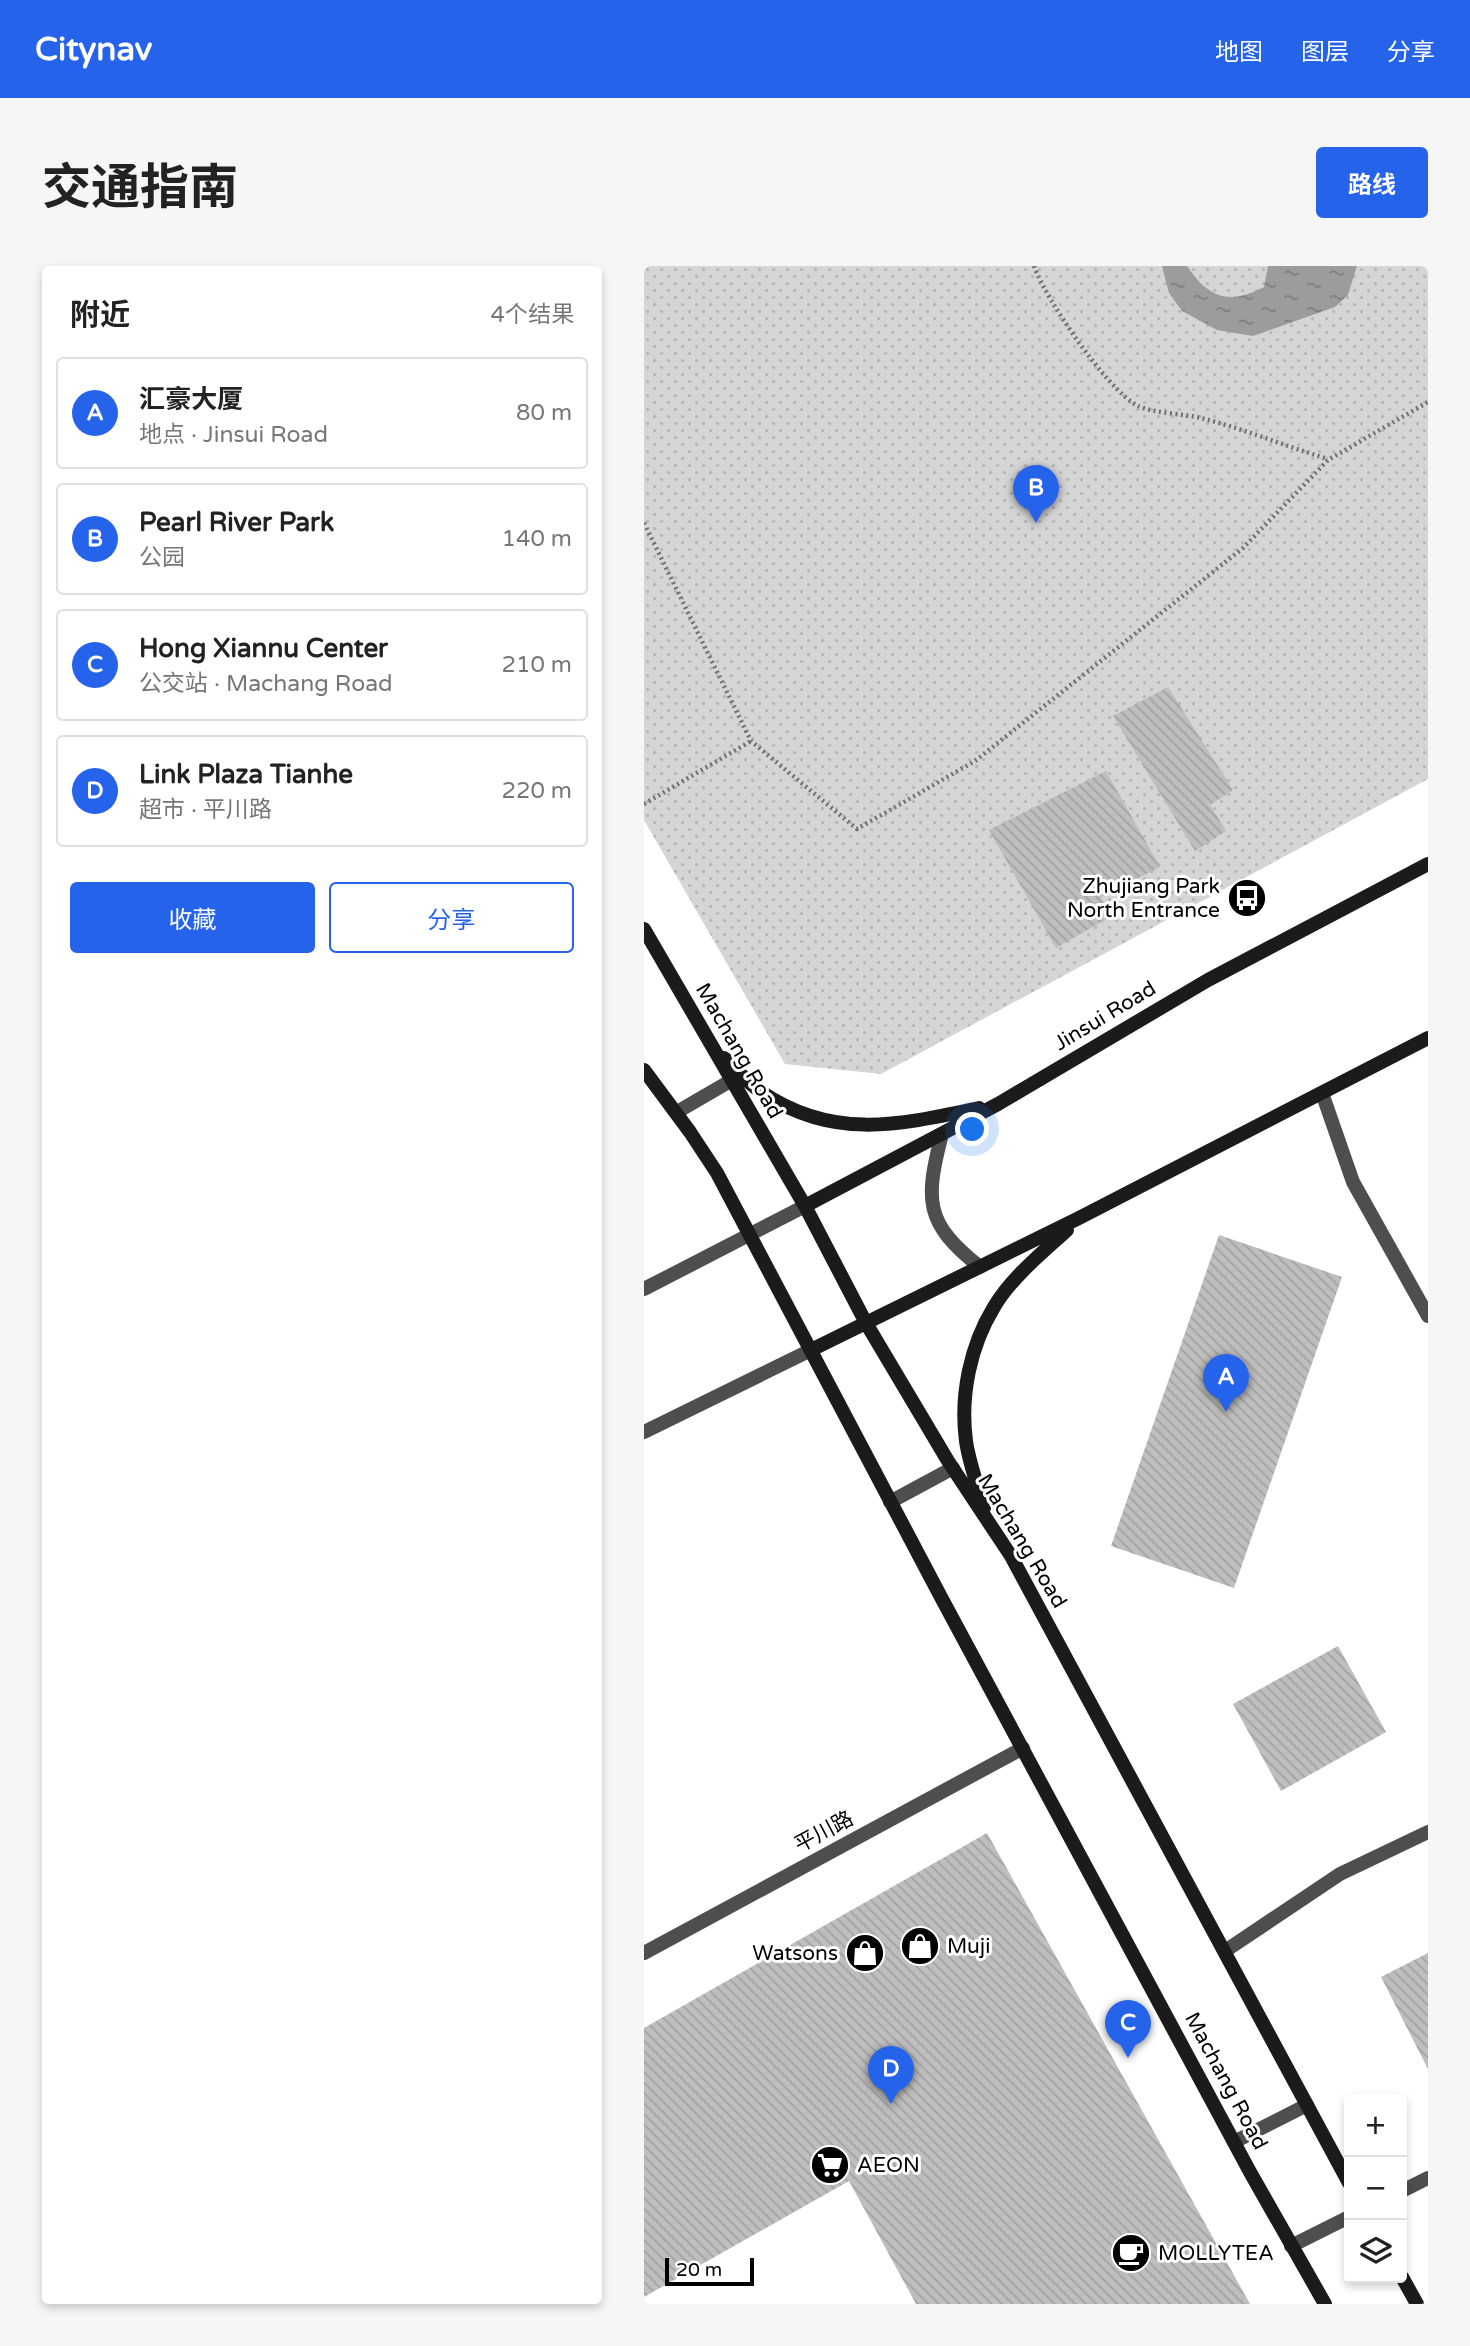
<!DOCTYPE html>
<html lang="zh">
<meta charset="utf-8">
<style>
body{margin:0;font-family:"Varela Round","Noto Sans SC",sans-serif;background:#f6f6f6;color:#222}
.controls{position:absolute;right:21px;bottom:21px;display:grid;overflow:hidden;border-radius:7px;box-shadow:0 4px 10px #0003}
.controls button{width:63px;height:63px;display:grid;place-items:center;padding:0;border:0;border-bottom:2px solid #e0e0e0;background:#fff;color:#222;font:35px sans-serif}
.scale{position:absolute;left:21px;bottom:18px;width:89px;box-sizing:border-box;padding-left:7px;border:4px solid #000;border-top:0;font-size:19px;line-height:24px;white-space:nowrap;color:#000;-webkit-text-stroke:5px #fff;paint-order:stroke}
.you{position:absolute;left:329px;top:864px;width:24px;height:24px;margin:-18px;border:5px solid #fff;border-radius:50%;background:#1a73e8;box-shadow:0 0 0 10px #1a73e833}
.badge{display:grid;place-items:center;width:46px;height:46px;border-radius:50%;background:#2563eb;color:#fff;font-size:23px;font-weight:700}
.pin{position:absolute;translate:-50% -58px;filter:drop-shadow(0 2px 4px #0008)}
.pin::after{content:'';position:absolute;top:37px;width:24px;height:21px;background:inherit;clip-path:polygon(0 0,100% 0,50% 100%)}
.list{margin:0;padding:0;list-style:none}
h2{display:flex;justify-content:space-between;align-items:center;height:91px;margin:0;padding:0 28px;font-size:30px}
h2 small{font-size:23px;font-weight:400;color:#767676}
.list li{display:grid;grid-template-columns:46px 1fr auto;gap:21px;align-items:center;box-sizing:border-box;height:112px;margin:0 14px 14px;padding:0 14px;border:2px solid #e0e0e0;border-radius:7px}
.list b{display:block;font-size:26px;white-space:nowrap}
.list p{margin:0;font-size:23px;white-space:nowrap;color:#767676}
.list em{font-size:23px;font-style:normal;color:#767676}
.actions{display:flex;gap:14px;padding:21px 28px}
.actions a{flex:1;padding:16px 0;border:2px solid #2563eb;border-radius:7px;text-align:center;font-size:24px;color:#2563eb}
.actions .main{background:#2563eb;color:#fff}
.icon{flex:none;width:38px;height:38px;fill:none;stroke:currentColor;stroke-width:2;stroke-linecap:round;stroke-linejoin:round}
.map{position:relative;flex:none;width:784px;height:2038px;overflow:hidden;border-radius:7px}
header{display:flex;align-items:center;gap:42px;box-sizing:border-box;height:98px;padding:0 35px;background:#2563eb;color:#fff}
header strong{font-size:33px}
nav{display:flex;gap:38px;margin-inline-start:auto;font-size:24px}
.intro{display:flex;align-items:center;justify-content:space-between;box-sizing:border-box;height:168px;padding:0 42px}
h1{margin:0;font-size:49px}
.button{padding:18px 32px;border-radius:7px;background:#2563eb;color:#fff;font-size:24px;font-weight:700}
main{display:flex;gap:42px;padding:0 42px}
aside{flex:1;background:#fff;border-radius:7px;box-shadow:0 4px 10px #0003}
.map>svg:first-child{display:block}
</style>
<header>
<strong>Citynav</strong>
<nav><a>地图</a><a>图层</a><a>分享</a></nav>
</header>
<div class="intro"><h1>交通指南</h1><a class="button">路线</a></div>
<main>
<aside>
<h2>附近<small>4个结果</small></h2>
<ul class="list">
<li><span class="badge">A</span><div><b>汇豪大厦</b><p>地点 · Jinsui Road</p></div><em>80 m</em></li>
<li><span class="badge">B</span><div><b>Pearl River Park</b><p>公园</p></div><em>140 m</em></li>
<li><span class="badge">C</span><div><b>Hong Xiannu Center</b><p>公交站 · Machang Road</p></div><em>210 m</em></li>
<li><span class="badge">D</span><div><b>Link Plaza Tianhe</b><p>超市 · 平川路</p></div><em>220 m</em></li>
</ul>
<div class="actions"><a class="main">收藏</a><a>分享</a></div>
</aside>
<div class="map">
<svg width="784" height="2038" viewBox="0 0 784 2038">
<defs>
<pattern id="park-dots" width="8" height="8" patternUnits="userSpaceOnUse" patternTransform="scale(1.75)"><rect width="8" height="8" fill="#d5d5d5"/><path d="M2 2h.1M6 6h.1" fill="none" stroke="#b5b5b5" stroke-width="1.8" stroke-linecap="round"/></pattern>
<pattern id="water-ripples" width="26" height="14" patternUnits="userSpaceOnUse" patternTransform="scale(1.75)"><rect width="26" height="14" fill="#9c9c9c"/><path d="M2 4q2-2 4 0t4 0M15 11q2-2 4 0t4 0" fill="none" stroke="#7d7d7d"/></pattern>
<pattern id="building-back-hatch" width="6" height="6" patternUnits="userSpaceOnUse" patternTransform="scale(1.75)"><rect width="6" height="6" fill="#bebebe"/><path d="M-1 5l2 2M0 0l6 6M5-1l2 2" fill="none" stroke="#a2a2a2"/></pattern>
</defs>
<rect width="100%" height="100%" fill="#fff"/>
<path fill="url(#park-dots)" d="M0,0H784V513L237,808L141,798L0,554Z"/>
<path fill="url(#water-ripples)" d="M518,0H543C565,33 586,39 620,21L624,0H713L704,29L691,41L609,70L573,64L538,45L525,27Z"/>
<path fill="url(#building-back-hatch)" d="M524,421L589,524L566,539L582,565L551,585L469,450Z
M462,505L516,601L457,631L466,651L412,682L345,564Z
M575,969L698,1011L590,1322L467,1280Z
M694,1380L742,1466L637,1525L589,1438Z
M343,1567L606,2038H272L205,1915L0,2031V1762Z
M784,1687V1803L737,1711Z"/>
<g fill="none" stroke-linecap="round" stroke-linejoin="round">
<path stroke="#707070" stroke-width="4.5" stroke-dasharray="2 3.5" stroke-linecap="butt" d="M390,0C401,32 464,125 494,140C509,147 540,148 557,152C600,163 641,180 684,193
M0,257L107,475L213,563L331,495L599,282L684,194L784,136
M0,538L107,475"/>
<path stroke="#4e4e4e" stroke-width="14" d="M678,827L709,916L784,1050
M0,1023L161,940
M0,1166L167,1084
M581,1685L696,1608L784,1566
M0,1687L379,1482"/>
<path stroke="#4e4e4e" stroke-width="14" d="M33,846L88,814
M298,868C281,934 280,957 336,1001
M246,1236L309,1202
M590,1876L663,1839
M758,1925L784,1912
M647,1980L705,1951"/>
<path stroke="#1b1b1b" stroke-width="14" d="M0,663L161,940L222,1057L304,1195L367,1290L705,1917
M80,792C92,803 103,816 116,825C188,875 256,859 335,842
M0,804L46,866L73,907L298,1333L606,1906L681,2038
M161,940L354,838L564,714L784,598
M167,1084L435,952L784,772
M340,1242C334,1220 325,1197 322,1175C316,1130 326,1080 350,1041C367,1012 398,987 423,964
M758,2011L773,2038"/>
</g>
<defs>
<g id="bus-disc" transform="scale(2.0125)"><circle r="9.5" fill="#000" stroke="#fff"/><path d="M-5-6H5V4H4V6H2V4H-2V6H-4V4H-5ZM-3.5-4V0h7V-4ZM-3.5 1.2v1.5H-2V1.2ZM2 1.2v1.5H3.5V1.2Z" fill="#fff"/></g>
<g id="shop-disc" transform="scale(2.0125)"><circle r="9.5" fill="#000" stroke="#fff"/><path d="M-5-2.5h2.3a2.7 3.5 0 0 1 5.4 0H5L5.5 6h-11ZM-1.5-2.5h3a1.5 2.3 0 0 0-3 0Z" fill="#fff"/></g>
<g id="supermarket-disc" transform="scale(2.0125)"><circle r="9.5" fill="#000" stroke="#fff"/><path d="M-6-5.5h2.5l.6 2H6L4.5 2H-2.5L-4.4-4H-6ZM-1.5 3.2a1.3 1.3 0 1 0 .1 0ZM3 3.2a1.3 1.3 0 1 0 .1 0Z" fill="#fff"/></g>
<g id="cafe-disc" transform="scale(2.0125)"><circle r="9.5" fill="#000" stroke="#fff"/><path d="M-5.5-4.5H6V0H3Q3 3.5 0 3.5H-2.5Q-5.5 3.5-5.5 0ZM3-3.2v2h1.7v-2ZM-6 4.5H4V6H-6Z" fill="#fff"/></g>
</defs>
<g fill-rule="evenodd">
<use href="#bus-disc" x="603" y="632"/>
<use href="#shop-disc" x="276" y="1680"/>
<use href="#shop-disc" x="221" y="1687"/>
<use href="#supermarket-disc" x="186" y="1899"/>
<use href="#cafe-disc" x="487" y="1987"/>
</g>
<g text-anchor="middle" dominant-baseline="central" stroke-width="6" stroke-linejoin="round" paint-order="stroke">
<g font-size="21" fill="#000" stroke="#fff" text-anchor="start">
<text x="576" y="620" text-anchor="end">Zhujiang Park<tspan x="576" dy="24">North Entrance</tspan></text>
<text x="303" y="1680">Muji</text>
<text x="194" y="1687" text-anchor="end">Watsons</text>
<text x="213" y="1899">AEON</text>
<text x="514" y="1987">MOLLYTEA</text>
</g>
<g font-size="21" fill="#000" stroke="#fff">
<text transform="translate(461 750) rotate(-31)">Jinsui Road</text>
<text transform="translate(95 785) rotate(60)">Machang Road</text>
<text transform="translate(378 1275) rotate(59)">Machang Road</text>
<text transform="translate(180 1566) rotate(-28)">平川路</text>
<text transform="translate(582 1815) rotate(62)">Machang Road</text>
</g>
</g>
</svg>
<div class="controls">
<button>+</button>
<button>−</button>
<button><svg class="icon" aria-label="layers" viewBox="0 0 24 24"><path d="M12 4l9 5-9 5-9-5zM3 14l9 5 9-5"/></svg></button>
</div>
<div class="scale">20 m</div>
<div class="you"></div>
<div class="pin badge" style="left:582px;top:1146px">A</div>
<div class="pin badge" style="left:392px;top:257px">B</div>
<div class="pin badge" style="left:484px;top:1792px">C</div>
<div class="pin badge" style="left:247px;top:1838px">D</div>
</div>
</main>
